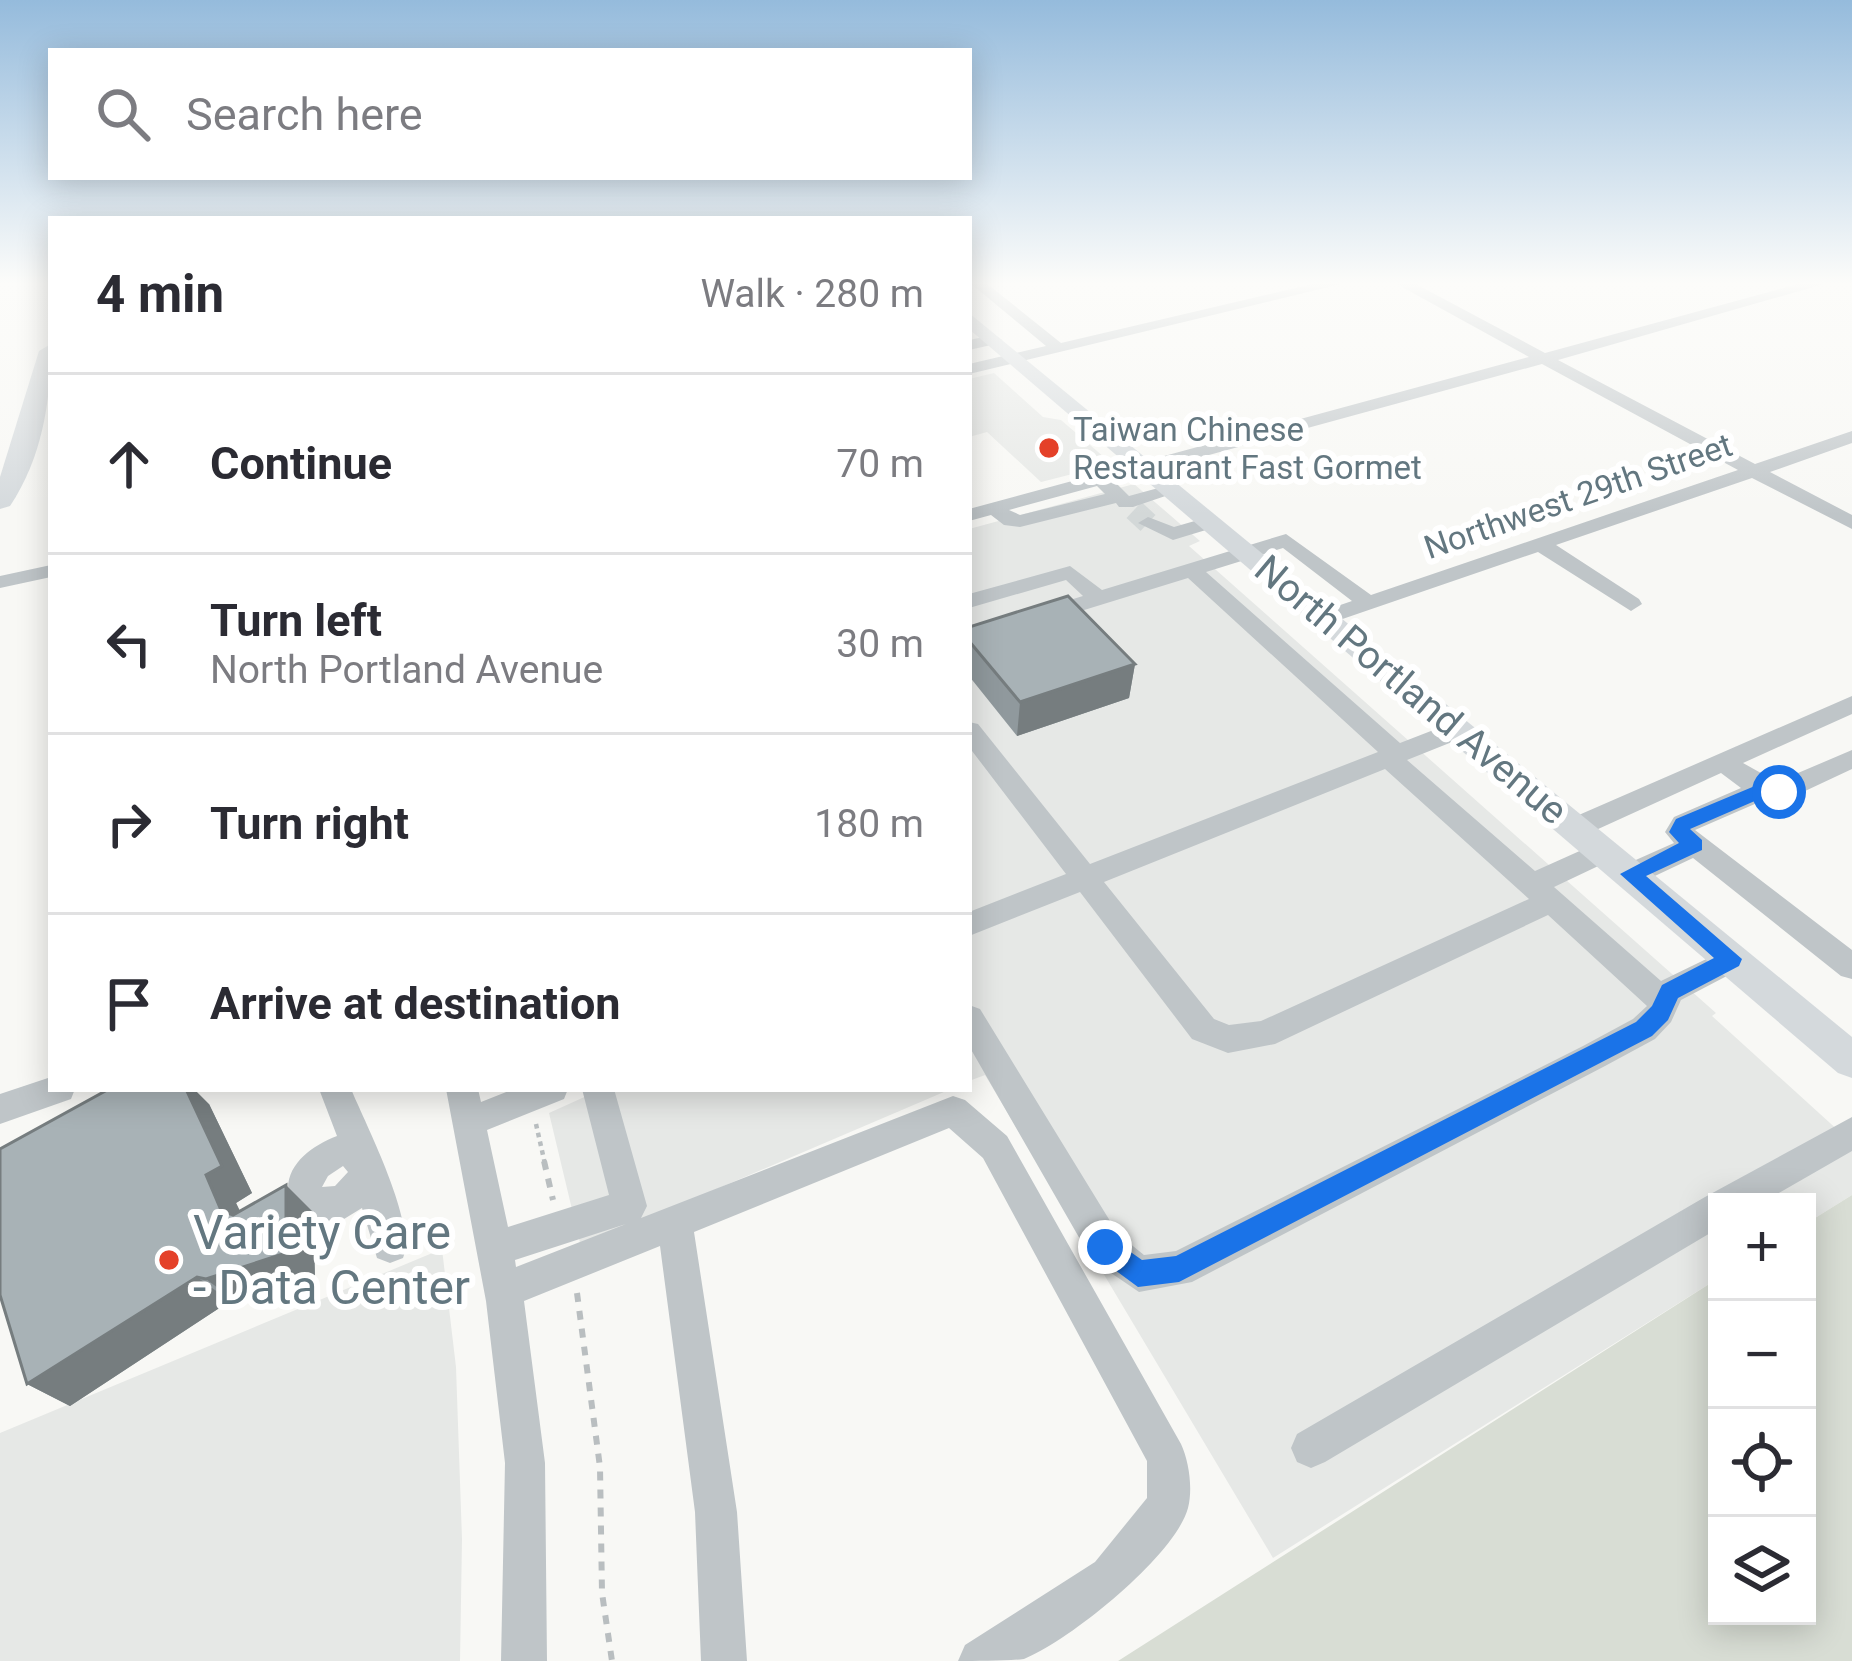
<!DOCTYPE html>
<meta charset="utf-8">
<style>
body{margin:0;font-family:Roboto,sans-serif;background:#f2f2f3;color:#2b2b33}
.controls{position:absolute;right:36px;bottom:36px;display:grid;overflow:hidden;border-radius:0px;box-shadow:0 6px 30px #0003}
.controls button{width:108px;height:108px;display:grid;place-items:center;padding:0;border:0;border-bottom:3px solid #e1e1e2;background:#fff;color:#2b2b33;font:60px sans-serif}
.stop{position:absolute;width:36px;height:36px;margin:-27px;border:9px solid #1a73e8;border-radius:50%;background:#fff}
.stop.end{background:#1a73e8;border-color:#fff;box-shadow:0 3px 12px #0008}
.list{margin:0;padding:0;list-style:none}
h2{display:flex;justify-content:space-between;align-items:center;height:156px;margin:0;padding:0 48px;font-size:51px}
h2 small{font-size:39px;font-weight:400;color:#7c7c81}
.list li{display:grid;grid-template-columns:78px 1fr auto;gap:36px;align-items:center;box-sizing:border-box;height:180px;padding:0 48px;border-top:3px solid #e1e1e2}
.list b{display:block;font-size:45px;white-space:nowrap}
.list p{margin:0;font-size:39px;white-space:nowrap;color:#7c7c81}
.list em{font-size:39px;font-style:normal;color:#7c7c81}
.icon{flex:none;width:66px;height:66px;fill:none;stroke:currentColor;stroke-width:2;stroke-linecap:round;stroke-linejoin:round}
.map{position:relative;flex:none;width:1852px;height:1661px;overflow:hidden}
.search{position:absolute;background:#fff;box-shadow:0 6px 30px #0003;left:48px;top:48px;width:924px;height:132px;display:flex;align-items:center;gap:30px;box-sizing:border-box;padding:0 42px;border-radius:0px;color:#7c7c81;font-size:45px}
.panel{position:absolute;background:#fff;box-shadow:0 6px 30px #0003;left:48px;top:216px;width:924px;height:876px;border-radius:0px}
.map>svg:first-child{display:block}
</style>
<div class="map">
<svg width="1852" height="1661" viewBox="0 0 1852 1661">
<rect width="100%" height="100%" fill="#f8f8f5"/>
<path fill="#e6e8e6" d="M994,373L1043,417L1061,420L1112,464L1041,482L987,432L969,437V379Z
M1134,484L1200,541L1189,546L1716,1013L1712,1016L1852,1143V1195L1807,1223V1202H1717V1279L1273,1558L985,1075L969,1081V529Z
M602,1089H951L581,1247L549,1113Z
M442,1249L456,1367L462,1539L460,1661H0V1433Z"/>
<path fill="#d8ddd4" d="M1852,1195V1661H1118L1717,1279V1616H1807V1223Z"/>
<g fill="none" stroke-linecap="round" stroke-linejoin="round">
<path stroke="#d3d8d8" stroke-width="22" stroke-dasharray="22 12" stroke-linecap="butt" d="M1134,510L1148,523"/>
<path stroke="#b9bec0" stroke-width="4.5" stroke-dasharray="4.5 4.5" stroke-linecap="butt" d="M536,1124L545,1164"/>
<path stroke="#b9bec0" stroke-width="6" stroke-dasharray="9 9" stroke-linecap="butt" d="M544,1161L553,1200
M577,1293L600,1467L602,1593L612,1661"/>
<path fill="#bfc5c8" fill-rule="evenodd" d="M969,282H985L1061,343L1321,282H1349L969,374V364L1046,346Z
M1393,282H1412L1545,353L1806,282H1831L1558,360L1755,464L1852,431V443L1770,472L1852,515V529L1752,478L1556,545L1639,599L1642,604L1631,611L1538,552L1325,625L1317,623V613L1352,601L1283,548L1206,572L1400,743L1449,724H1467L1470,730L1467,736L1407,760L1535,871L1593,845H1613L1617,852L1613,859L1554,887L1661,981L1731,947L1742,950L1746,959L1742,968L1681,1000L1671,1022L1655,1039L1605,1066L1192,1282L1139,1292L1092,1260L969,1046V1005L980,1009L1118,1234L1144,1255L1176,1251L1583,1046L1633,1019L1647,1006L1548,915L1275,1044L1228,1053L1192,1039L1080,892L969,936V912L1066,874L969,747V722L978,724L1090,864L1378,752L1188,578L1042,623L1034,621V611L1083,596L1066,580L969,608V594L1070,566L1102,590L1286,534L1371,595L1738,470L1542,364L1114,481L1129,496L1173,484L1183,490L1133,507H1119L1116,503L1020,527L1004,525L991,515L969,521V509L1529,357ZM1097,486L1105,494L1020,515L1009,510ZM1385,769L1529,899L1261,1021L1229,1025L1214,1019L1104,882Z
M994,335L1002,340L1000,343L969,350V340Z
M1212,516L1222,522L1219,526L1173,540L1138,523L1148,517L1174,527Z
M51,565V577L0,588V576Z
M1852,696V714L1743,763L1777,782L1852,750V769L1788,799L1764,800L1695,830L1852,950V979L1841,976L1693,858L1640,883H1620L1616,875L1620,867L1674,843L1665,832L1674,817L1741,788L1721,773L1585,835H1565L1562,828L1565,821Z
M51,1077V1089H75L71,1099L0,1124V1094Z
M319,1089H351C366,1125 417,1224 403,1258L390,1263L377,1258L362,1208L344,1219L315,1222L292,1206C277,1171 308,1147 337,1136ZM343,1166L348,1172L335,1186L322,1187L328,1176Z
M446,1089H478L481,1102L514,1089H568L564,1099L487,1130L508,1227L609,1195L582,1089H614L647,1206L641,1218L953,1096L965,1100L1007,1136L1181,1444C1189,1461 1193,1489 1188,1508C1175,1556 1069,1641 1024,1659C1007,1661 977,1661 958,1661L965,1645L1095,1562L1147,1498V1461L983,1158L949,1128L694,1232L737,1512L747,1661H701L695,1512L660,1246L524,1301L545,1463L547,1661H501L505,1463L486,1301ZM626,1224L516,1267L515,1260Z
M1852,1117V1151L1763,1202H1717V1229L1325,1462L1311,1468L1297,1462L1291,1448L1297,1434L1705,1197Z"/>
<path fill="#d4d9dc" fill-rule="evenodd" d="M969,313L1852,1037V1078L1838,1073L969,329Z"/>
<path fill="#d4d9dc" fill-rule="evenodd" d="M51,344C51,401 42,458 10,506L0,509V477L39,351Z"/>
</g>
<path fill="#90999d" d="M969,627L1135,664L1129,698L1017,736L969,676Z
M209,1104L252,1193L236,1203L240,1211L313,1212L315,1278L239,1304L230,1301L70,1406L27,1384Z"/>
<path fill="#767d7f" d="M1135,664L1129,698L1017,736L1020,702Z
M186,1089H194L209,1104L252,1193L236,1203L252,1237L221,1210L206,1175Z
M286,1185L313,1212L315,1278L239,1304L206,1279Z
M197,1277L230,1301L70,1406L27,1384Z"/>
<path fill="#a8b2b6" stroke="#767d7f" stroke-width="3" d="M1068,596L1135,664L1020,702L969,641V627Z
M109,1089H186L222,1166L206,1175L221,1210L233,1215L286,1185V1253L206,1279L197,1277L27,1384L0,1295V1149Z"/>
<linearGradient id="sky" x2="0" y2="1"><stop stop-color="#95bbdc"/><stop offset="0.55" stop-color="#fcfcfa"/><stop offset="1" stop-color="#fcfcfa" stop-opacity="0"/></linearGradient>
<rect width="1852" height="515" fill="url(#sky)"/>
<path fill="#1a73e8" d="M1762,783L1786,787L1789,792L1779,799L1764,797L1690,829L1702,840V850L1646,876L1742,959L1739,966L1678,998L1668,1020L1652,1036L1179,1282L1138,1287L1096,1256L1092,1247L1096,1238L1105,1234L1142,1260L1176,1256L1636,1022L1652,1006L1662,985L1714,958L1620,874L1679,843L1669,832L1676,819Z"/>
<g fill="#e44129" stroke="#fff" stroke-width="4.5">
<circle cx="1049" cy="448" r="12"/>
<circle cx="169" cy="1260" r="12"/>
</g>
<g text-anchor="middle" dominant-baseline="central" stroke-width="12" stroke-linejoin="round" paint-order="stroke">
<g font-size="33" fill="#637780" stroke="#fff" text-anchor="start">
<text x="1073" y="429">Taiwan Chinese<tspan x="1073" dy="38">Restaurant Fast Gormet</tspan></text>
</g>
<g font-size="33" fill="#637780" stroke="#fff">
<text transform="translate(1578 496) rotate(-19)">Northwest 29th Street</text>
</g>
<g font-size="39" fill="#637780" stroke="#fff">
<text transform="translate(1411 690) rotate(40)">North Portland Avenue</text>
</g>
<g font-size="48" fill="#637780" stroke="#fff" text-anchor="start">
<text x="193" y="1232">Variety Care<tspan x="193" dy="55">- Data Center</tspan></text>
</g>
</g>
</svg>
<div class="controls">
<button>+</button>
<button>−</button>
<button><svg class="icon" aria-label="locate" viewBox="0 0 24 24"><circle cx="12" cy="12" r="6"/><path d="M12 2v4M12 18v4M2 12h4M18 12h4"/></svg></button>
<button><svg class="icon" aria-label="layers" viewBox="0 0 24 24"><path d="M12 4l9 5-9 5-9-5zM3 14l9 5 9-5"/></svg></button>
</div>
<div class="stop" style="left:1779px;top:792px"></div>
<div class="stop end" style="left:1105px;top:1247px"></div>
<div class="search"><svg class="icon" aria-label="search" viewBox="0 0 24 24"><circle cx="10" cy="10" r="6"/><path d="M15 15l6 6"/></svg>Search here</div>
<section class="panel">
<h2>4 min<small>Walk · 280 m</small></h2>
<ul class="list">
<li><svg class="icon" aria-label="ahead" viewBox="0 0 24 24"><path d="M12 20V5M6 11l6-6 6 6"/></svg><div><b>Continue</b></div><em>70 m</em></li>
<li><svg class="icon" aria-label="left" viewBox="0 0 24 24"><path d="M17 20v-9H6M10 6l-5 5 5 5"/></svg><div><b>Turn left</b><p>North Portland Avenue</p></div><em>30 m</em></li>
<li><svg class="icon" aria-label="right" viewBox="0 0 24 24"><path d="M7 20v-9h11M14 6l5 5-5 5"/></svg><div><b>Turn right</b></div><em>180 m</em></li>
<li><svg class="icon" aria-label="arrive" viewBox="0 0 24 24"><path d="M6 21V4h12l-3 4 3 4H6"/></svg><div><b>Arrive at destination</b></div></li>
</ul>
</section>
</div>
